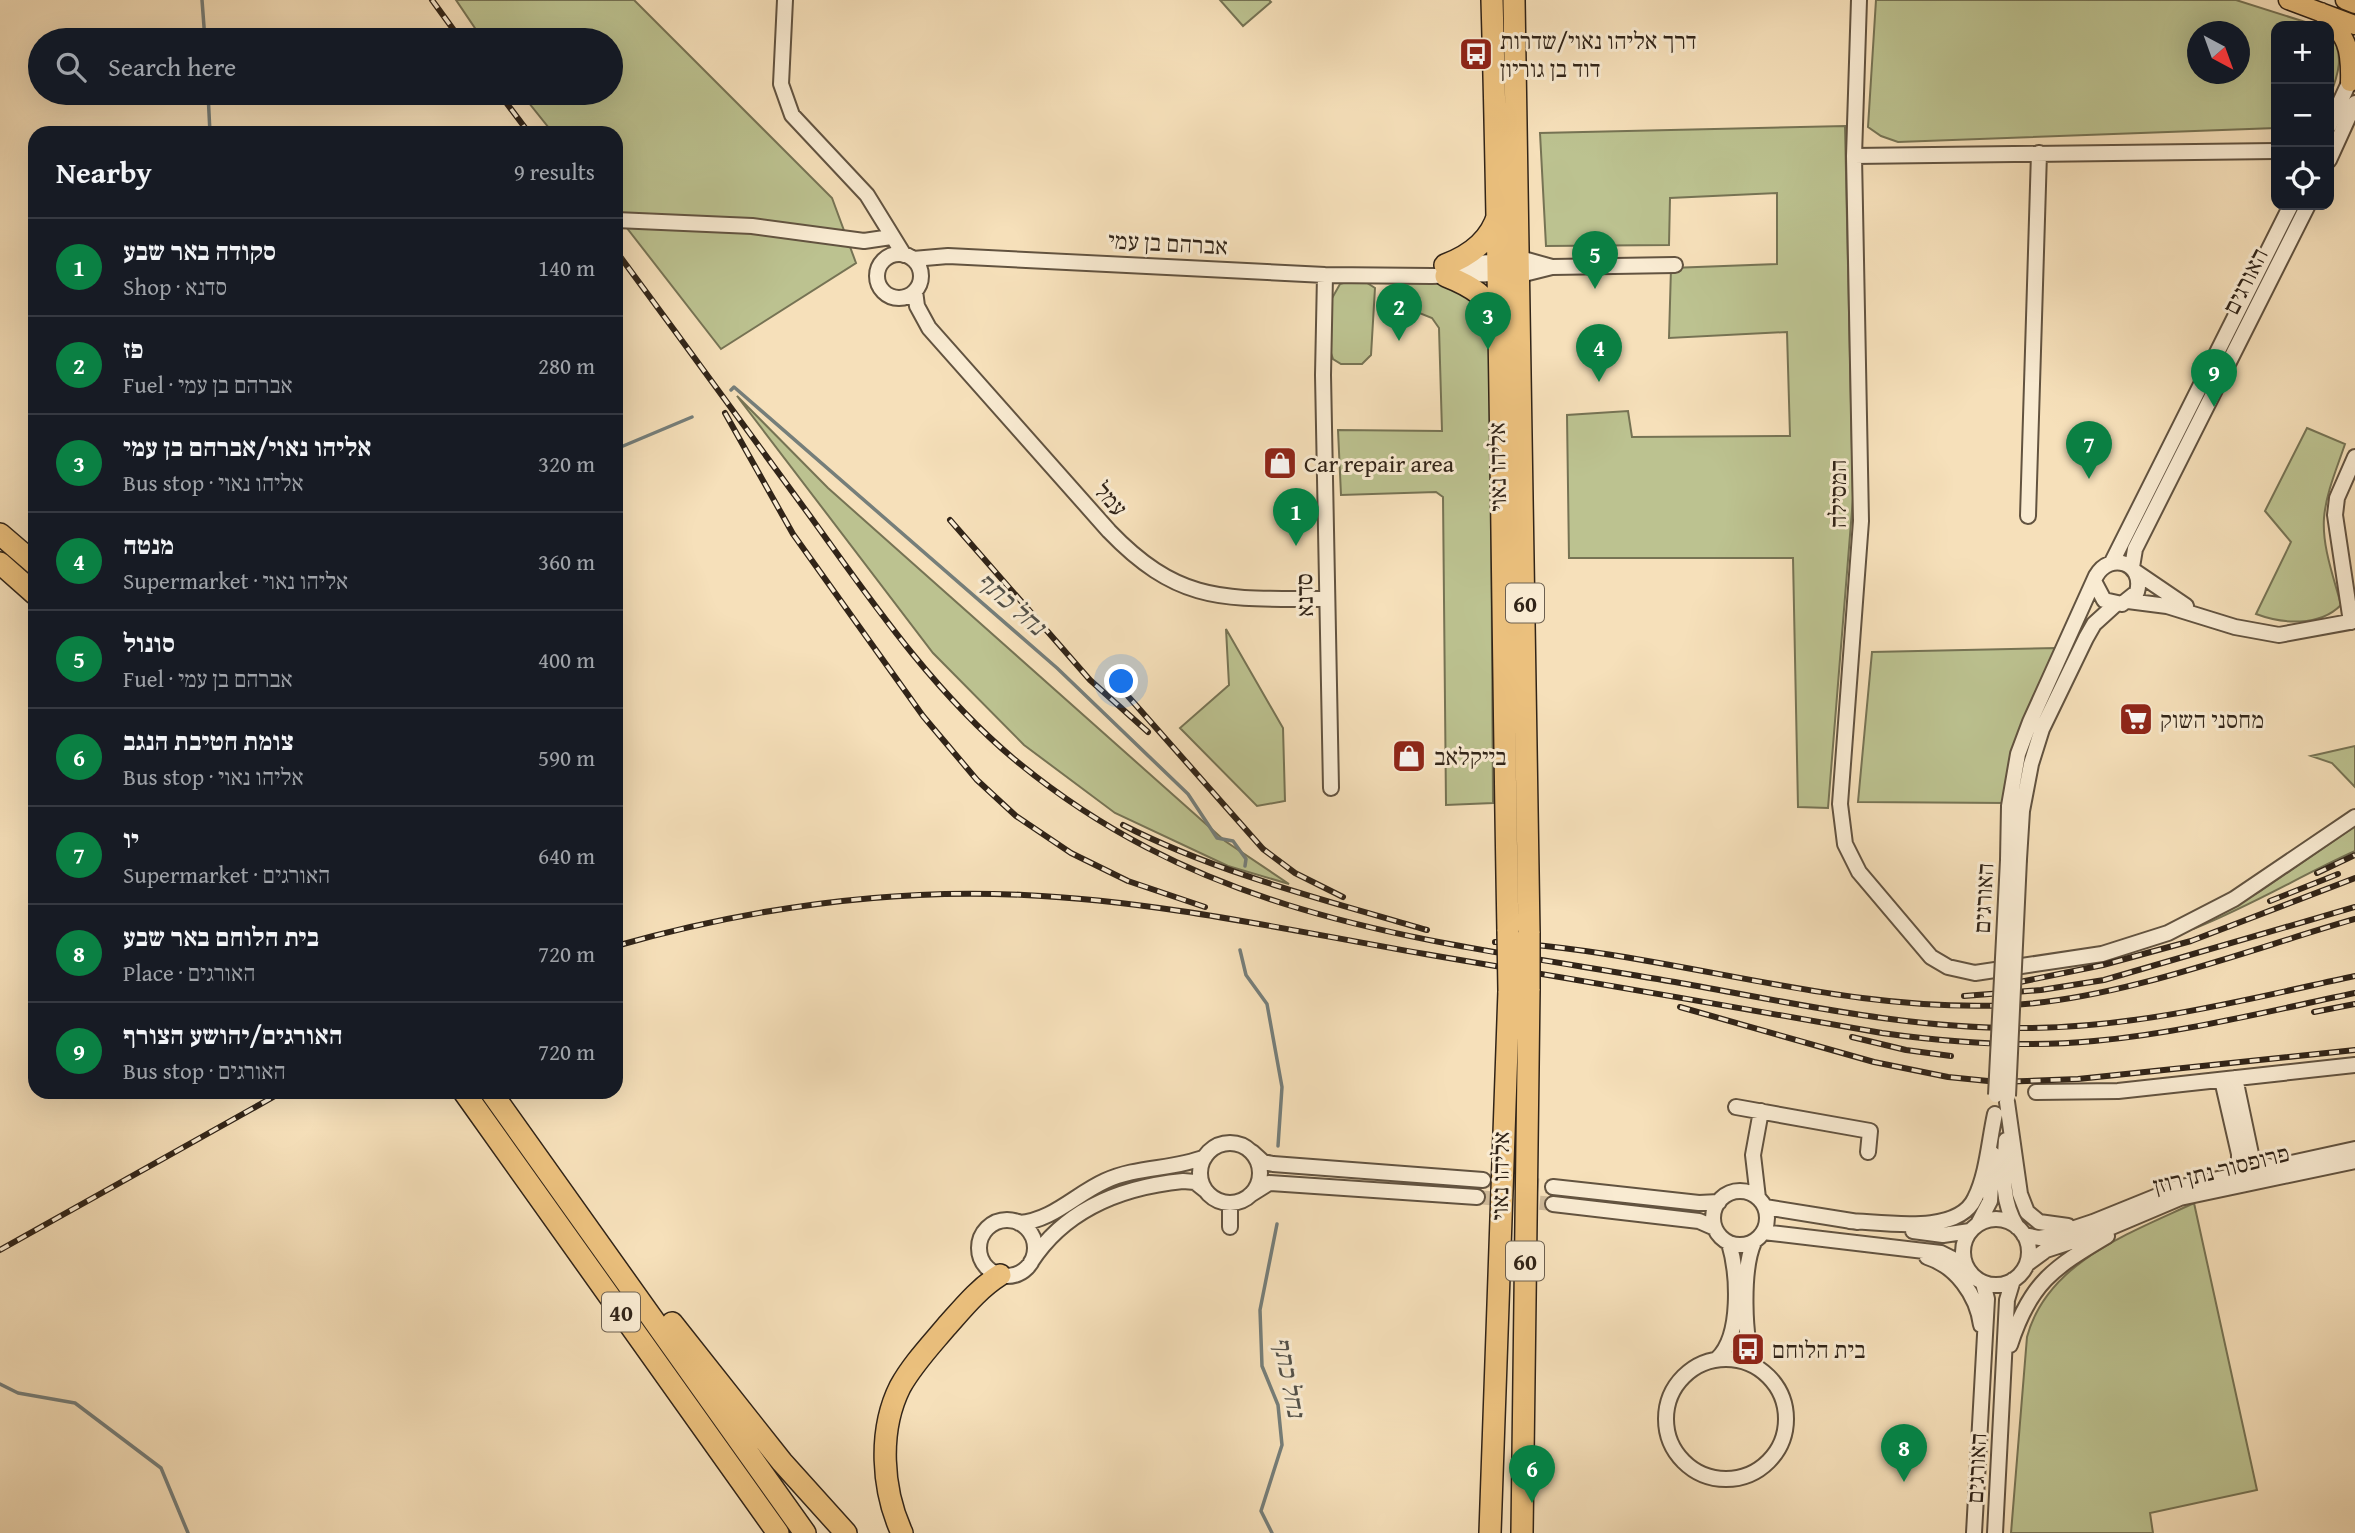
<!DOCTYPE html>
<meta charset="utf-8">
<style>
body{margin:0;font-family:"Gentium Book Plus","Frank Ruhl Libre",serif;background:#20242c;color:#f1f3f6}
.controls{position:absolute;right:21px;top:21px;display:grid;overflow:hidden;border-radius:14px;box-shadow:0 7px 28px #0002}
.controls button{width:63px;height:63px;display:grid;place-items:center;padding:0;border:0;border-bottom:2px solid #363941;background:#171b24;color:#f1f3f6;font:35px sans-serif}
.compass{position:absolute;left:2187px;top:21px;width:63px;height:63px;border-radius:50%;background:#171b24;box-shadow:0 7px 28px #0002;rotate:139deg}
.you{position:absolute;left:1122px;top:682px;width:24px;height:24px;margin:-18px;border:5px solid #fff;border-radius:50%;background:#1a73e8;box-shadow:0 0 0 10px #1a73e833}
.badge{display:grid;place-items:center;width:46px;height:46px;border-radius:50%;background:#0b8043;color:#fff;font-size:23px;font-weight:700}
.pin{position:absolute;translate:-50% -58px;filter:drop-shadow(0 2px 4px #0008)}
.pin::after{content:'';position:absolute;top:37px;width:24px;height:21px;background:inherit;clip-path:polygon(0 0,100% 0,50% 100%)}
.list{margin:0;padding:0;list-style:none}
h2{display:flex;justify-content:space-between;align-items:center;height:91px;margin:0;padding:0 28px;font-size:30px}
h2 small{font-size:23px;font-weight:400;color:#9ea1a6}
.list li{display:grid;grid-template-columns:46px 1fr auto;gap:21px;align-items:center;box-sizing:border-box;height:98px;padding:0 28px;border-top:2px solid #363941}
.list b{display:block;font-size:26px;white-space:nowrap}
.list p{margin:0;font-size:23px;white-space:nowrap;color:#9ea1a6}
.list em{font-size:23px;font-style:normal;color:#9ea1a6}
.icon{flex:none;width:38px;height:38px;fill:none;stroke:currentColor;stroke-width:2;stroke-linecap:round;stroke-linejoin:round}
.map{position:relative;flex:none;width:2355px;height:1533px;overflow:hidden}
.search{position:absolute;background:#171b24;box-shadow:0 7px 28px #0002;left:28px;top:28px;width:595px;height:77px;display:flex;align-items:center;gap:18px;box-sizing:border-box;padding:0 24px;border-radius:38px;color:#9ea1a6;font-size:26px}
.panel{position:absolute;background:#171b24;box-shadow:0 7px 28px #0002;left:28px;top:126px;width:595px;height:973px;border-radius:21px}
.map>svg:first-child{display:block}
</style>
<div class="map">
<svg width="2355" height="1533" viewBox="0 0 2355 1533">
<rect width="100%" height="100%" fill="#f6e0ba"/>
<filter id="stains"><feTurbulence type="fractalNoise" baseFrequency=".00286" numOctaves="4"/><feColorMatrix values="0 0 0 0 .2 0 0 0 0 .09 0 0 0 0 .02 0 0 0 .5 -.17"/></filter>
<radialGradient id="worn" r=".72"><stop offset=".6" stop-color="#630" stop-opacity="0"/><stop offset="1" stop-color="#630" stop-opacity=".3"/></radialGradient>
<path fill="#bcc290" stroke="#767354" stroke-width="2" fill-rule="evenodd" d="M456,0H634L832,198L856,263L721,349L616,214V133H553L521,93H611V40H483Z
M1220,0H1269L1271,2L1243,26Z
M1876,0H2236L2318,26H2276V128L1898,142L1881,136L1868,127ZM2198,32H2240V74H2198Z
M2329,33C2346,53 2338,76 2329,98Z
M1845,126L1853,498L1828,808L1798,807L1793,558H1569L1567,415L1628,411L1632,437L1790,436L1787,332L1669,338L1671,268L1777,264V193L1670,198L1669,245L1546,246L1540,133Z
M1398,279C1453,282 1466,277 1490,331L1493,803L1446,805L1443,497L1436,492L1341,495L1338,430L1442,431L1439,328L1432,318L1397,304L1393,288Z
M1350,281H1364L1375,288L1371,355L1362,364H1341L1333,359L1331,353V300L1340,284Z
M737,396L828,488L1225,841L1289,884L1228,866L1115,813L1024,745L933,653Z
M2307,428L2345,444C2337,468 2326,493 2324,518C2322,547 2334,578 2341,605C2319,627 2283,624 2256,614L2291,542L2265,511Z
M1226,629L1283,728L1285,801L1257,806L1180,728L1229,685Z
M2056,648C2034,696 2004,749 2006,803L1858,802L1872,652Z
M2355,746V787L2332,763L2311,756Z
M2355,826V851C2300,876 2249,907 2193,929L2259,892Z
M2194,1203L2257,1490L2150,1513L2153,1533H2011L2027,1337C2047,1262 2130,1233 2194,1203Z"/>
<g fill="none" stroke-linecap="round" stroke-linejoin="round">
<path stroke="#757e7a" stroke-width="3.5" d="M202,0L205,40
M208,93L210,133
M731,390L734,387L1057,668L1188,794L1217,838L1233,841L1246,859L1245,866
M616,449L692,417
M1240,950L1246,975L1267,1004L1282,1087L1278,1146
M0,1384L18,1393L75,1403L161,1468L188,1533
M1272,1533L1261,1511L1282,1445L1278,1405L1262,1366L1260,1310L1277,1224"/>
<path stroke="#cfba9a" stroke-width="14" stroke-dasharray="14 7" stroke-linecap="butt" d="M1483,1180L1553,1187
M1477,1197L1553,1204"/>
<g stroke="#625340" stroke-width="18">
<path id="minor" d="M785,0L781,84L792,115L867,195L904,255
M1859,0L1854,156L1861,521L1840,804L1845,844L1859,872L1931,957L1948,967L1975,973L2102,954L2168,933L2234,899L2355,817
M2329,126L2354,72
M1854,156L2276,151
M2329,160L2355,103
M616,220L752,226L864,241L891,237
M877 276a22 22 0 1 1 44 0a22 22 0 1 1-44 0Z
M913,259L948,256L1325,275L1432,276L1528,273L1552,267L1675,265
M1457,264L1527,260L1552,267
M1325,275L1323,375L1331,788
M915,291L917,306L929,328L1109,531C1182,607 1229,598 1327,599
M2028,516L2039,153
M2112,562L2291,205
M2132,567L2135,549L2308,205
M2136,572L2186,606
M2128,601L2167,606L2235,627L2279,635L2355,621
M2351,622L2335,515L2337,498L2355,457
M2019,859L2022,811L2031,764L2042,729L2086,638L2094,624L2116,604
M2008,860L2009,806L2018,754L2030,722L2096,576C2110,551 2145,563 2137,592L2122,604L2104,600L2095,583
M2235,1078L2251,1154L2258,1163L2271,1167
M2222,1080L2239,1154V1163L2232,1176
M2036,1092L2118,1091L2355,1065
M2007,1102L2020,1194L2027,1212L2039,1222L2068,1226
M1736,1107L1870,1131L1868,1152
M2006,1140C2004,1170 2000,1200 2017,1227
M1200 1173a30 30 0 1 1 60 0a30 30 0 1 1-60 0Z
M1252,1152L1263,1162L1273,1164L1483,1180
M1553,1187L1699,1203L1719,1202
M1713 1218a27 27 0 1 1 54 0a27 27 0 1 1-54 0Z
M1250,1195L1269,1183L1477,1197
M1758,1198L1753,1155L1761,1111
M1553,1204L1699,1221L1715,1228
M1765,1207L1858,1222
M1963 1252a33 33 0 1 1 66 0a33 33 0 1 1-66 0Z
M979 1248a28 28 0 1 1 56 0a28 28 0 1 1-56 0Z
M1849,1221C1883,1222 1958,1236 1975,1198C1987,1174 1989,1141 1995,1114
M1019,1223C1052,1221 1076,1194 1105,1181C1137,1166 1173,1170 1205,1157
M1978,1224L1990,1201L1993,1154
M1230,1227V1203
M1913,1231L1943,1235L1970,1231
M1763,1232L1941,1253L1965,1265
M2024,1235L2039,1238L2051,1236L2093,1222L2177,1188L2355,1149
M1754,1242C1742,1269 1743,1339 1755,1366
M1927,1257C1956,1266 1977,1295 1981,1325
M1031,1262C1066,1208 1122,1187 1183,1181L1195,1182L1205,1190
M2027,1264L2046,1250L2095,1234L2180,1198L2355,1161
M2010,1345C2030,1283 2053,1268 2107,1236
M1666 1419a60 60 0 1 1 120 0a60 60 0 1 1-120 0Z
M1717,1359C1742,1336 1738,1273 1729,1243
M1974,1533L1987,1299L1983,1283
M1995,1533L2007,1300L2013,1280"/>
</g>
<g stroke="#312418" stroke-width="21">
<path id="major" d="M2288,0L2355,25
M2345,0L2355,4
M2321,12C2347,36 2351,47 2350,82"/>
</g>
<g stroke="#312418" stroke-width="24">
<path id="highway" d="M1492,0C1501,310 1502,620 1508,931
M1514,0L1529,933
M1445,265C1469,256 1491,240 1498,214
M1446,276C1471,286 1489,296 1499,323
M0,534L35,564
M0,563L35,594
M464,1092L778,1533
M491,1092L805,1533
M672,1323L782,1462L846,1533
M902,1533C882,1490 878,1431 900,1387C912,1365 930,1346 946,1327C963,1308 978,1289 1000,1275
M1490,1533L1509,991
M1522,1533L1529,989"/>
</g>
<use href="#minor" stroke="#f9ebd2" stroke-width="14"/>
<use href="#major" stroke="#ebc07d" stroke-width="18"/>
<use href="#highway" stroke="#ebc07d" stroke-width="21"/>
<g stroke="#312418" stroke-width="6">
<path id="rail" d="M432,0L461,40
M499,93L529,133
M616,251C681,339 745,427 810,516C872,602 932,690 1014,759C1212,924 1433,940 1675,982C1793,1003 1911,1030 2031,1028C2141,1027 2248,999 2355,976
M725,413L793,534L923,716L977,780L1016,816L1071,853L1128,881L1205,907
M950,520L1090,680L1148,732
M1119,686L1263,849L1295,873L1343,897
M1123,825C1217,873 1325,900 1427,930
M2317,873L2355,855
M2270,901L2338,874
M1495,942C1668,951 1836,1014 2011,1005C2122,999 2247,950 2355,919
M616,946C747,909 887,888 1024,895C1159,901 1292,931 1425,954C1577,980 1730,1006 1882,1033C1953,1043 2023,1048 2094,1041C2182,1033 2269,1011 2355,993
M2015,983L2103,965L2191,941L2355,878
M1964,996L2041,990L2104,980L2355,907
M1680,1007L1874,1062L1948,1077L1998,1082L2078,1079L2355,1050
M2314,1012L2355,1004
M1852,1037L1906,1050L1951,1056
M0,1250L282,1092"/>
</g>
<use href="#rail" stroke="#f9ebd2" stroke-width="3.5" stroke-dasharray="10" stroke-linecap="butt"/>
<g stroke="#625340" stroke-width="18" stroke-linecap="butt">
<path id="minor-bridge" d="M1996,1095L2008,860
M2008,1096L2019,859"/>
</g>
<g stroke="#312418" stroke-width="24" stroke-linecap="butt">
<path id="highway-bridge" d="M1508,931L1509,991
M1529,989V933"/>
</g>
<use href="#minor-bridge" stroke="#f9ebd2" stroke-width="14"/>
<use href="#highway-bridge" stroke="#ebc07d" stroke-width="21"/>
</g>
<defs>
<g id="bus-square" transform="scale(1.75)"><rect x="-9" y="-9" width="18" height="18" rx="4" fill="#8f2418" stroke="#f9ebd2"/><path d="M-5-6H5V4H4V6H2V4H-2V6H-4V4H-5ZM-3.5-4V0h7V-4ZM-3.5 1.2v1.5H-2V1.2ZM2 1.2v1.5H3.5V1.2Z" fill="#fff"/></g>
<g id="shop-square" transform="scale(1.75)"><rect x="-9" y="-9" width="18" height="18" rx="4" fill="#8f2418" stroke="#f9ebd2"/><path d="M-5-2.5h2.3a2.7 3.5 0 0 1 5.4 0H5L5.5 6h-11ZM-1.5-2.5h3a1.5 2.3 0 0 0-3 0Z" fill="#fff"/></g>
<g id="supermarket-square" transform="scale(1.75)"><rect x="-9" y="-9" width="18" height="18" rx="4" fill="#8f2418" stroke="#f9ebd2"/><path d="M-6-5.5h2.5l.6 2H6L4.5 2H-2.5L-4.4-4H-6ZM-1.5 3.2a1.3 1.3 0 1 0 .1 0ZM3 3.2a1.3 1.3 0 1 0 .1 0Z" fill="#fff"/></g>
</defs>
<g fill-rule="evenodd">
<use href="#bus-square" x="1476" y="54"/>
<use href="#shop-square" x="1280" y="463"/>
<use href="#supermarket-square" x="2136" y="719"/>
<use href="#shop-square" x="1409" y="756"/>
<use href="#bus-square" x="1748" y="1349"/>
</g>
<g text-anchor="middle" dominant-baseline="central" stroke-width="6" stroke-linejoin="round" paint-order="stroke">
<g fill="#f9ebd2" stroke="#6d6050" stroke-width="2">
<rect x="1506" y="583.5" width="38" height="39" rx="5"/>
<rect x="1506" y="1241.5" width="38" height="39" rx="5"/>
<rect x="602" y="1292.5" width="38" height="39" rx="5"/>
</g>
<g font-size="23" font-weight="bold" fill="#312418">
<text x="1525" y="603">60</text>
<text x="1525" y="1261">60</text>
<text x="621" y="1312">40</text>
</g>
<g font-size="24" fill="#312418" stroke="#f9ebd2" text-anchor="start">
<text x="1500" y="40">דרך אליהו נאוי/שדרות<tspan x="1500" dy="28">דוד בן גוריון</tspan></text>
<text x="1304" y="463">Car repair area</text>
<text x="2160" y="719">מחסני השוק</text>
<text x="1434" y="756">בייקלאב</text>
<text x="1772" y="1349">בית הלוחם</text>
</g>
<g font-size="24" fill="#312418" stroke="#f9ebd2">
<text transform="translate(1168 243) rotate(3)">אברהם בן עמי</text>
<text transform="translate(2245 281) rotate(-63)">האורגים</text>
<text transform="translate(1497 467) rotate(-91)">אליהו נאוי</text>
<text transform="translate(1837 494) rotate(-90)">המסילה</text>
<text transform="translate(1111 499) rotate(48)">עמל</text>
<text transform="translate(1304 595) rotate(-91)">סדנא</text>
<text transform="translate(1983 898) rotate(-87)">האורגים</text>
<text transform="translate(2221 1169) rotate(-14)">פרופסור נתן רוזן</text>
<text transform="translate(1500 1176) rotate(-89)">אליהו נאוי</text>
<text transform="translate(1976 1468) rotate(-87)">האורגים</text>
</g>
<g font-size="26" font-style="italic" fill="#535149" stroke="#f9ebd2">
<text transform="translate(1012 603) rotate(41)">נחל כתף</text>
<text transform="translate(1290 1377) rotate(79)">נחל כתף</text>
</g>
</g>
<rect width="100%" height="100%" filter="url(#stains)"/>
<rect width="100%" height="100%" fill="url(#worn)"/>
</svg>
<div class="controls">
<button>+</button>
<button>−</button>
<button><svg class="icon" aria-label="locate" viewBox="0 0 24 24"><circle cx="12" cy="12" r="6"/><path d="M12 2v4M12 18v4M2 12h4M18 12h4"/></svg></button>
</div>
<svg class="compass" viewBox="-18 -18 36 36"><path d="M0-13l5 13h-10z" fill="#e53935"/><path d="M0 13l5-13h-10z" fill="#9ea1a6"/></svg>
<div class="you"></div>
<div class="pin badge" style="left:1296px;top:546px">1</div>
<div class="pin badge" style="left:1399px;top:341px">2</div>
<div class="pin badge" style="left:1488px;top:350px">3</div>
<div class="pin badge" style="left:1599px;top:382px">4</div>
<div class="pin badge" style="left:1595px;top:289px">5</div>
<div class="pin badge" style="left:1532px;top:1503px">6</div>
<div class="pin badge" style="left:2089px;top:479px">7</div>
<div class="pin badge" style="left:1904px;top:1482px">8</div>
<div class="pin badge" style="left:2214px;top:407px">9</div>
<div class="search"><svg class="icon" aria-label="search" viewBox="0 0 24 24"><circle cx="10" cy="10" r="6"/><path d="M15 15l6 6"/></svg>Search here</div>
<section class="panel">
<h2>Nearby<small>9 results</small></h2>
<ul class="list">
<li><span class="badge">1</span><div><b>סקודה באר שבע</b><p>Shop · סדנא</p></div><em>140 m</em></li>
<li><span class="badge">2</span><div><b>פז</b><p>Fuel · אברהם בן עמי</p></div><em>280 m</em></li>
<li><span class="badge">3</span><div><b>אליהו נאוי/אברהם בן עמי</b><p>Bus stop · אליהו נאוי</p></div><em>320 m</em></li>
<li><span class="badge">4</span><div><b>מנטה</b><p>Supermarket · אליהו נאוי</p></div><em>360 m</em></li>
<li><span class="badge">5</span><div><b>סונול</b><p>Fuel · אברהם בן עמי</p></div><em>400 m</em></li>
<li><span class="badge">6</span><div><b>צומת חטיבת הנגב</b><p>Bus stop · אליהו נאוי</p></div><em>590 m</em></li>
<li><span class="badge">7</span><div><b>יו</b><p>Supermarket · האורגים</p></div><em>640 m</em></li>
<li><span class="badge">8</span><div><b>בית הלוחם באר שבע</b><p>Place · האורגים</p></div><em>720 m</em></li>
<li><span class="badge">9</span><div><b>האורגים/יהושע הצורף</b><p>Bus stop · האורגים</p></div><em>720 m</em></li>
</ul>
</section>
</div>
